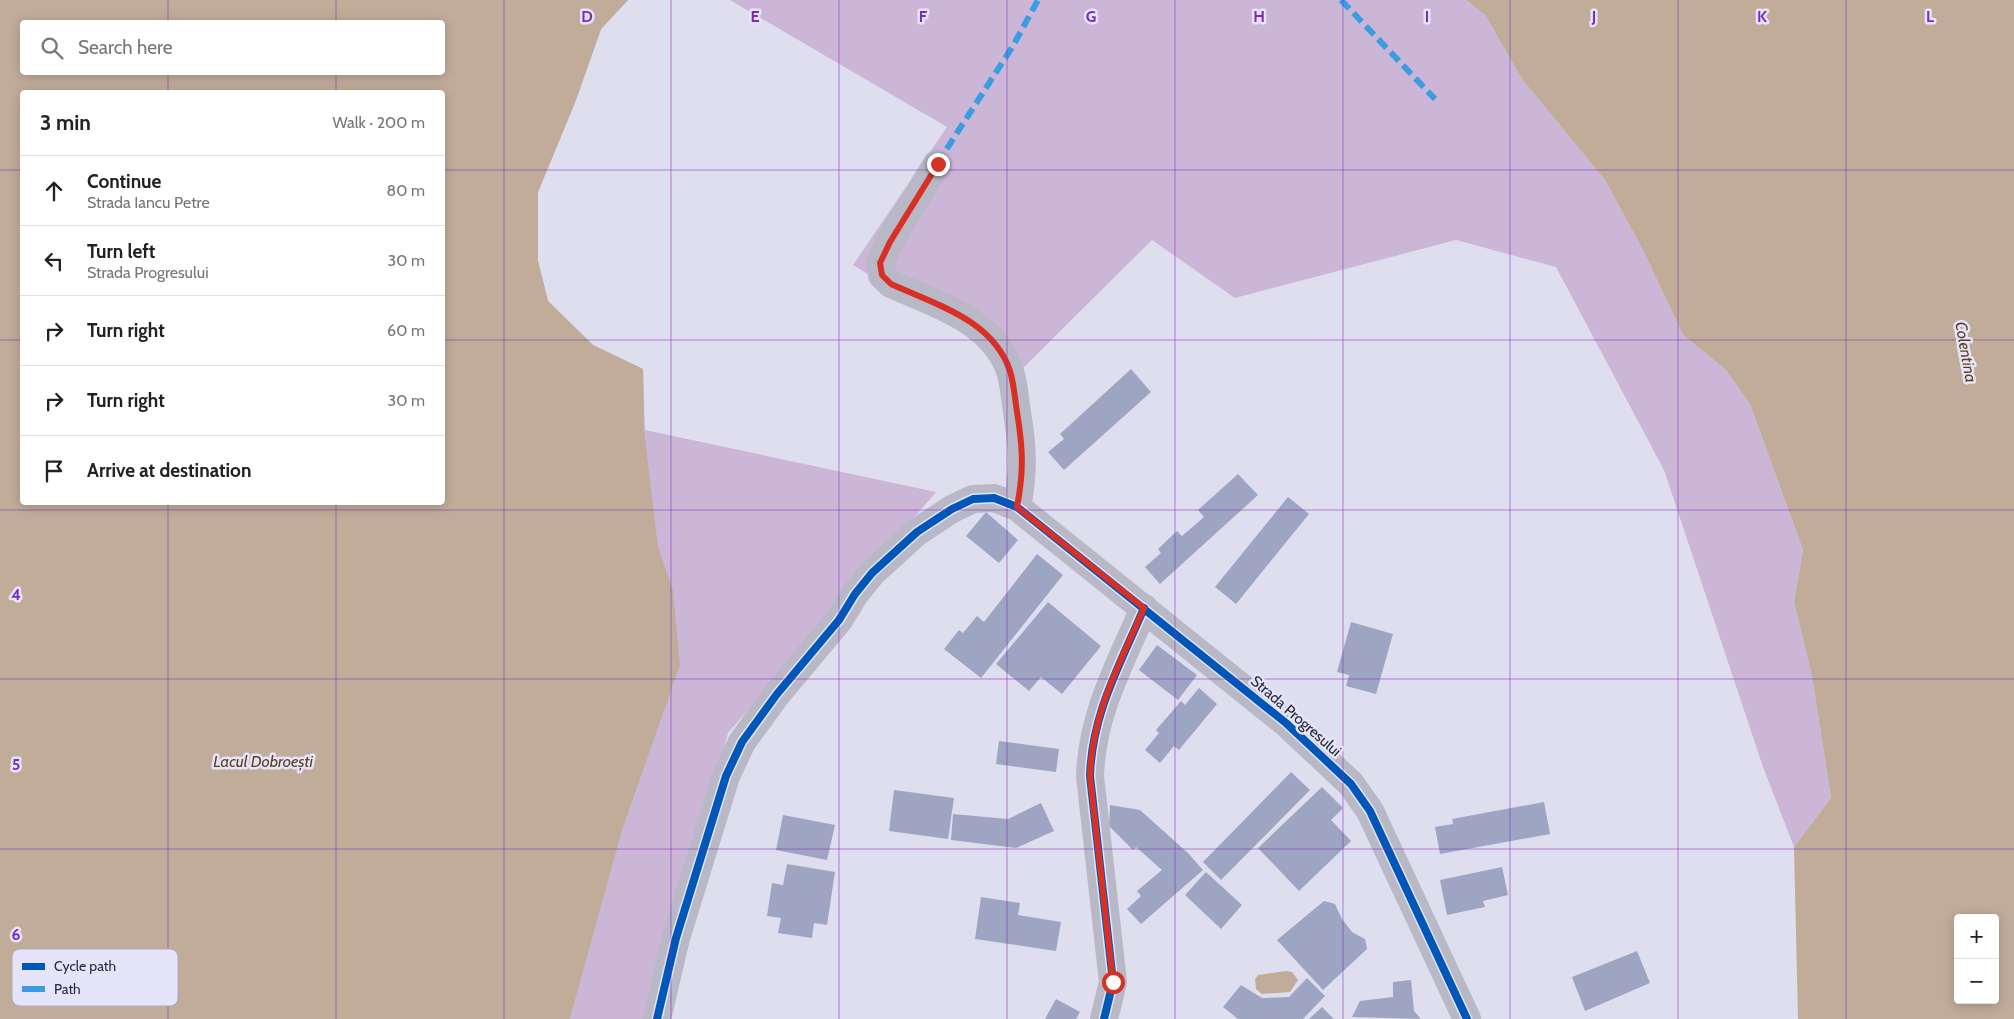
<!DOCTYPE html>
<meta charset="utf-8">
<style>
body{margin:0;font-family:Cabin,sans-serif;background:#f6f6f6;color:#222}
.controls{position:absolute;right:15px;bottom:15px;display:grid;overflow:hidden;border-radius:5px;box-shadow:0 2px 12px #0003}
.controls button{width:45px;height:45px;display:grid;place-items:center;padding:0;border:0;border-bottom:1px solid #e0e0e0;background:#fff;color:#222;font:25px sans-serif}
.stop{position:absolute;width:15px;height:15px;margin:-11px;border:4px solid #d93025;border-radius:50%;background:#fff}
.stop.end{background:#d93025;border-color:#fff;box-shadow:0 1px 5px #0008}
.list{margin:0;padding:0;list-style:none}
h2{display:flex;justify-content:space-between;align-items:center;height:65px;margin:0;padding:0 20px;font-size:21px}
h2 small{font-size:16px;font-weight:400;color:#767676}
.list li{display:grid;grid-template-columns:32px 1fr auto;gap:15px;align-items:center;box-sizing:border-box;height:70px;padding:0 20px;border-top:1px solid #e0e0e0}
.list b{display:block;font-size:19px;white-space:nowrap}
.list p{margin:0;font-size:16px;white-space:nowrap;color:#767676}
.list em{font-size:16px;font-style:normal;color:#767676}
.icon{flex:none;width:28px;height:28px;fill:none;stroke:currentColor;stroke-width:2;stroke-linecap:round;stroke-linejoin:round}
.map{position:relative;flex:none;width:2014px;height:1019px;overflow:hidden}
.search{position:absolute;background:#fff;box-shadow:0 2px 12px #0003;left:20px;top:20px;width:425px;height:55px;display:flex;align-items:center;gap:12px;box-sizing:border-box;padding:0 18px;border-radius:5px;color:#767676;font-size:19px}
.panel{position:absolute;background:#fff;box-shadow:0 2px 12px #0003;left:20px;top:90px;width:425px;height:415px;border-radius:5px}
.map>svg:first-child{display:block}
</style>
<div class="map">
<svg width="2014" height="1019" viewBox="0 0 2014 1019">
<rect width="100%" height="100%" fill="#dfdeee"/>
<path fill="#ccb6d7" d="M347,0H628L601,29L576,100L538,192V261L548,301L593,345L643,369L645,430L936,492L728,733L652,1019H570L597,919L442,502V22Z
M730,0H1466L1485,15L1522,79L1605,180L1643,250L1683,335L1725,369L1750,404L1803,550L1794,602L1812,676L1831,798L1794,847L1763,767L1664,470L1556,267L1456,240L1235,298L1152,240L1022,369L853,265L947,127Z"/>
<path fill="#c0ac99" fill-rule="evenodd" d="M0,0H628L601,29L576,100L538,192V261L548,301L593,345L643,369L644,430L658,547L673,591L680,665L622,830L570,1019H0ZM442,22V72H22V22ZM442,92V502H22V92Z
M1466,0H2014V1019H1798L1794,847L1831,798L1812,676L1794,602L1803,550L1750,404L1725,369L1683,335L1643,250L1605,180L1522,79L1485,15ZM1958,918H1995V1000H1958Z
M1286,971L1292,972L1298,980L1290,992L1262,994L1256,989L1255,979L1258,975Z"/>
<path fill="#9ea5c3" d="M1131,369L1151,392L1064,470L1048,452L1064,439L1060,434Z
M1238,474L1258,495L1160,584L1145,567L1161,553L1158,549L1177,531L1182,536L1204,517L1198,510Z
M1288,497L1309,514L1236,604L1215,587Z
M986,512L1018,540L999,563L966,536Z
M1037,554L1063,575L981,678L944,649L959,630L963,633L977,616L984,622Z
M1048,602L1101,646L1062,694L1041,677L1029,691L996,664Z
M1351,622L1393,634L1376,694L1346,686L1349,675L1337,672Z
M1157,645L1197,675L1178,700L1139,670Z
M1199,688L1217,704L1179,750L1174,746L1160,763L1145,750L1159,733L1156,730L1181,701L1185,705Z
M999,741L1059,749L1056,772L996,764Z
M1291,772L1310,790L1221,880L1203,862Z
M1322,787L1343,808L1331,820L1351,841L1299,891L1258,848Z
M894,790L954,798L948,839L889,831Z
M1544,802L1550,834L1440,854L1435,827L1453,824L1452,819Z
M1041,803L1054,831L1016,848L951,840L953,814L1008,819Z
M1110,805L1140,810L1188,853L1203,870L1141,924L1127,909L1141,896L1137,891L1162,870L1136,847L1133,850L1109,826Z
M783,815L835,825L827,860L776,850Z
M787,864L835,872L827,925L814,923L812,938L778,933L781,918L767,916L772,883L783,885Z
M1502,867L1508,895L1483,901L1485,907L1447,915L1440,880Z
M1206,872L1242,905L1221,929L1185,895Z
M981,897L1020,903L1018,915L1061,922L1056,951L975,939Z
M1324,901L1335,904L1342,919L1352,932L1365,939L1367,949L1323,990L1277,940Z
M1637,951L1650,983L1585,1011L1572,977Z
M1307,978L1325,996L1303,1019H1238L1223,1007L1241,985L1262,998L1289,997Z
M1411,980L1414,1011L1421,1019L1352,1017L1360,1001L1393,997V982Z
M1056,999L1080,1012L1076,1019H1045Z
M1322,1007L1334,1019H1309Z"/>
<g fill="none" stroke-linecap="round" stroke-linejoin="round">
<path stroke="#b8b8c6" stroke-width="28" d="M937,164L889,242L881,263L882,275L891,284C935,304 993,320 1010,371C1014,384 1015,399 1017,412C1023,449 1024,470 1017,507
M657,1019L676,938L726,776L742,742L777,694L839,620L855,594L872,573L917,532L952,509L973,499L994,498L1017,507L1286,723L1351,784L1370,811L1467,1019
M1104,1019L1113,982L1090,776C1092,713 1120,665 1144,608"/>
<path stroke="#3c9ce2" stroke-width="6" stroke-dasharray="12 6" stroke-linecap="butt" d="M1341,0L1435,99
M937,164L1013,46L1038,0"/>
<g stroke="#e6e4fb" stroke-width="11">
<path id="cycleway" d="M657,1019L676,938L726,776L742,742L777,694L839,620L855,594L872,573L917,532L952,509L973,499L994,498L1017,507L1286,723L1351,784L1370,811L1467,1019
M1104,1019L1113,982L1090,776C1092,713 1120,665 1144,608"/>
</g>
<use href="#cycleway" stroke="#0057b8" stroke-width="8"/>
</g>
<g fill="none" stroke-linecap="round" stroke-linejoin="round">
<path stroke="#d93025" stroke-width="6" d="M938,164L890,242L880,263L882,275L891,284C935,304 993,320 1010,371C1014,384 1015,399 1017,412C1023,449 1024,470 1017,507L1144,608C1119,665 1092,713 1090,776L1113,982"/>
</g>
<path fill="none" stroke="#7b2cbf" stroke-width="1" stroke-opacity="0.55" d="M168,0V22M336,0V22M504,0V1019M671,0V1019M839,0V1019M1007,0V1019M1175,0V1019M1343,0V1019M1510,0V1019M1678,0V1019M1846,0V1019M168,72V92M336,72V92M0,170H22M442,170H2014M0,340H22M442,340H2014M168,502V1019M336,502V1019M0,510H2014M0,679H2014M0,849H2014"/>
<g text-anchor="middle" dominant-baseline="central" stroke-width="5" stroke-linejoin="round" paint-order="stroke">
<g font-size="15" fill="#262937" stroke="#e6e4fb">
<text transform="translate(1296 716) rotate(41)">Strada Progresului</text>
</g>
<g font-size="16" font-style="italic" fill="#5c3f17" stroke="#e6e4fb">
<text transform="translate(1966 352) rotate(80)">Colentina</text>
<text x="263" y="761">Lacul Dobroești</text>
</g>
</g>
<rect x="12" y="949" width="166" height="57" rx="8" fill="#e6e4fb" stroke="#acacc0" stroke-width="1"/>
<rect x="22" y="963" width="23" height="7" fill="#0057b8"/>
<rect x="22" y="986" width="23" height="6" fill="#3c9ce2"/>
<g font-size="14" fill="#262937">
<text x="54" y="971">Cycle path</text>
<text x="54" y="994">Path</text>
</g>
<g font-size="16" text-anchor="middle" font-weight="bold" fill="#7b2cbf" stroke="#e6e4fb" stroke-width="5" stroke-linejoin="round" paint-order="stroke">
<text x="587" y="22">D</text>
<text x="755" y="22">E</text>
<text x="923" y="22">F</text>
<text x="1091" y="22">G</text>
<text x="1259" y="22">H</text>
<text x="1427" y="22">I</text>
<text x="1594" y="22">J</text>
<text x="1762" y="22">K</text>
<text x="1930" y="22">L</text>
<text x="16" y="600">4</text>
<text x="16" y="770">5</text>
<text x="16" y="940">6</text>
</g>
</svg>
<div class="controls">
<button>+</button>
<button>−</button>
</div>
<div class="stop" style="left:1113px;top:982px"></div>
<div class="stop end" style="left:938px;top:164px"></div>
<div class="search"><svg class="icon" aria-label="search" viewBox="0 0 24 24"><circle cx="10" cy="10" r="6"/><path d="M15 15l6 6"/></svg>Search here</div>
<section class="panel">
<h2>3 min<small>Walk · 200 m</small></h2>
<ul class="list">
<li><svg class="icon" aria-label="ahead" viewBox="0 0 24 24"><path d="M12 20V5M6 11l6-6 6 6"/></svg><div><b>Continue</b><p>Strada Iancu Petre</p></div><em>80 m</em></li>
<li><svg class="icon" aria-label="left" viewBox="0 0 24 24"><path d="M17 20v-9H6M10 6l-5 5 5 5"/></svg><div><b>Turn left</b><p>Strada Progresului</p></div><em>30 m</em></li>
<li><svg class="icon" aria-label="right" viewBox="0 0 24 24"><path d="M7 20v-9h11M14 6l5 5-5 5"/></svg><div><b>Turn right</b></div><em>60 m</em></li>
<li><svg class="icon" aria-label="right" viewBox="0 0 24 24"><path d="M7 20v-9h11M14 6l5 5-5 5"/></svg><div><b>Turn right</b></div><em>30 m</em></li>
<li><svg class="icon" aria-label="arrive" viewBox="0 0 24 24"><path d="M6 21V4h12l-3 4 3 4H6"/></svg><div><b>Arrive at destination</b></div></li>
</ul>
</section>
</div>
